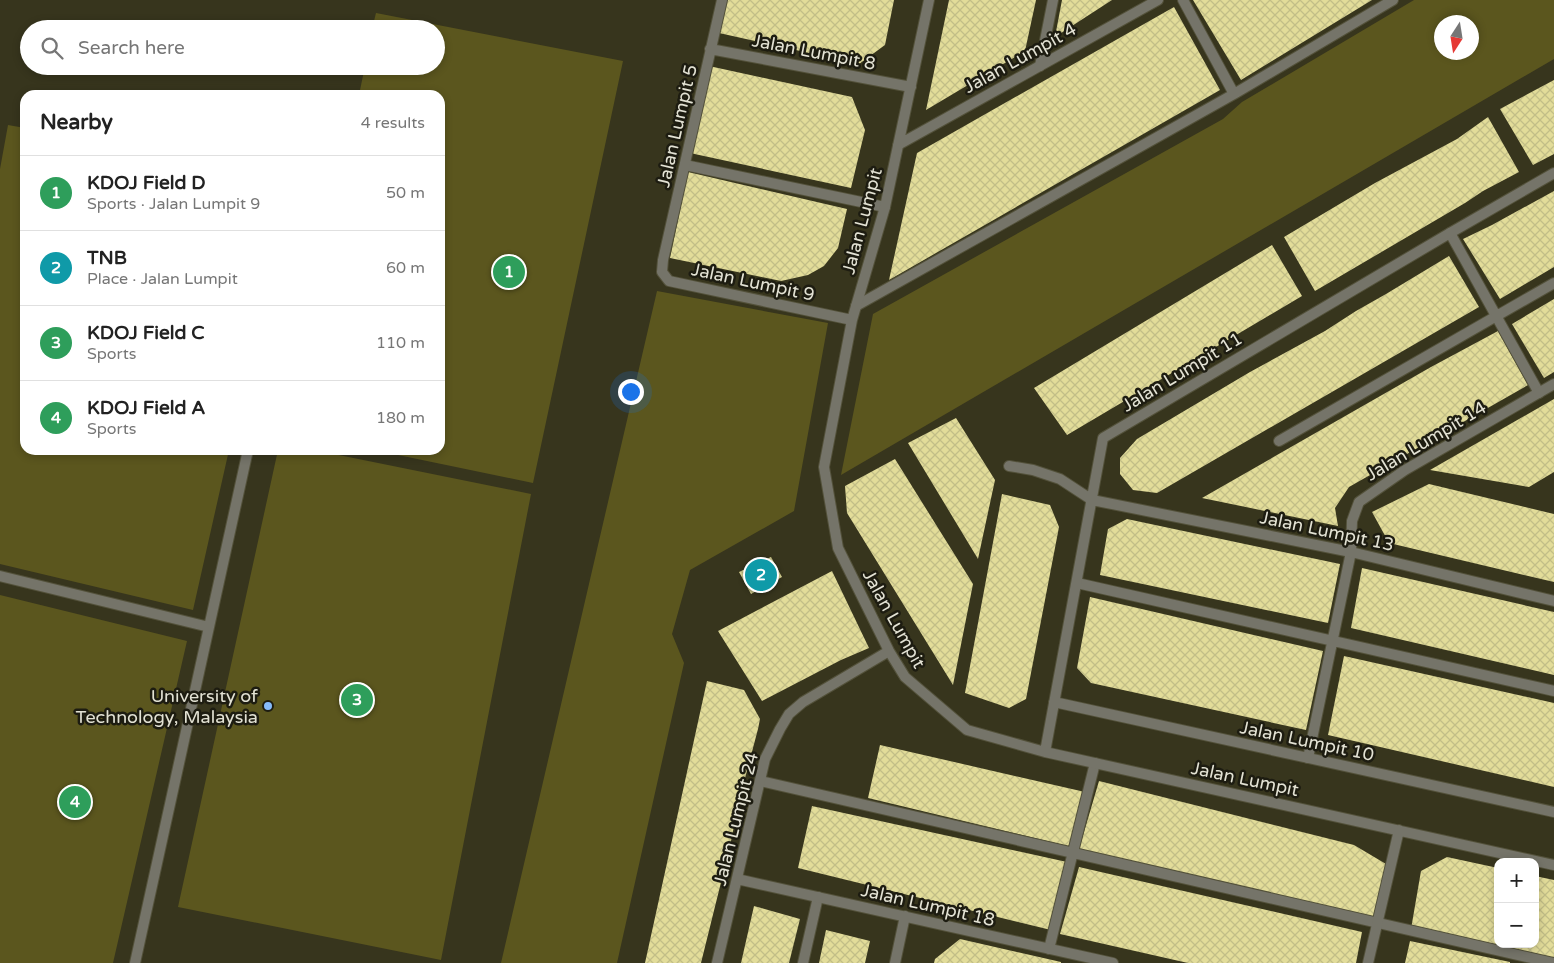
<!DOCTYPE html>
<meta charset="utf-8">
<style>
body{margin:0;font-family:"Varela Round",sans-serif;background:#f2f2f2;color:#222}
.controls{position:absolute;right:15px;bottom:15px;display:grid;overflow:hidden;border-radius:10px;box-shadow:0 2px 8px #0003}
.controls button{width:45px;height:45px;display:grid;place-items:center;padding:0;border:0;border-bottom:1px solid #e0e0e0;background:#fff;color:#222;font:25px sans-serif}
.compass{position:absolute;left:1434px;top:15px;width:45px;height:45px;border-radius:50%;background:#fff;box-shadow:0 2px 8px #0003;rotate:192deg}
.you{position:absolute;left:630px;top:391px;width:18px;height:18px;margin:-12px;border:4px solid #fff;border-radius:50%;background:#1a73e8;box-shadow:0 0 0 8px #1a73e833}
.badge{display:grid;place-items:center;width:32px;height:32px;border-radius:50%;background:#2563eb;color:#fff;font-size:16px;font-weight:700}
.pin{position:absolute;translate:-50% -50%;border:2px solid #fff;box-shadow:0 1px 5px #0006}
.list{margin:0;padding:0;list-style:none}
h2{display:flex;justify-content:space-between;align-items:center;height:65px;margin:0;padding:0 20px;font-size:21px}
h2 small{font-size:16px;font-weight:400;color:#767676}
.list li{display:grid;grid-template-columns:32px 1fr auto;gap:15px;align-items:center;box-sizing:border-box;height:75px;padding:0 20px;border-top:1px solid #e0e0e0}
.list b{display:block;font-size:19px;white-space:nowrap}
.list p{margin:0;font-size:16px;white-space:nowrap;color:#767676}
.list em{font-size:16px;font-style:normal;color:#767676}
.icon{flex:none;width:28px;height:28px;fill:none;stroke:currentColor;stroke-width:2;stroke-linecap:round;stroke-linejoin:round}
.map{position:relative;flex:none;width:1554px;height:963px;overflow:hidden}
.search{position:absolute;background:#fff;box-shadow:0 2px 8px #0003;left:20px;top:20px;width:425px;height:55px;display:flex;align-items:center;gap:12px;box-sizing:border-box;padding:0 18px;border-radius:28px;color:#767676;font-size:19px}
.panel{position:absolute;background:#fff;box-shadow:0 2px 8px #0003;left:20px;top:90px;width:425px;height:365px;border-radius:15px}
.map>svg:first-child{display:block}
</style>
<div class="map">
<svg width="1554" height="963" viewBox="0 0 1554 963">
<defs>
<pattern id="building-cross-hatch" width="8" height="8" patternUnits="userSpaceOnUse" patternTransform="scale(1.25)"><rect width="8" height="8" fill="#e2dc99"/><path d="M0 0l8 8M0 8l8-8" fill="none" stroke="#c2be87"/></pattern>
</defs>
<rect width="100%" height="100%" fill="#37351d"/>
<path fill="#5b561e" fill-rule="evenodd" d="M1414,0H1554V59L841,475L873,314L1223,119L1242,102ZM1472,22V52H1442V22Z
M376,13L623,61L533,483L374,450H440V95H359L365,66H436V29H372Z
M8,125L25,128V450H229L193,610L0,564V169Z
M657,291L828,323L794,511L690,570L672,634L684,663L617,963H501Z
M278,450H314L531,494L441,960L178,907Z
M0,595L187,641L113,963H0Z"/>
<path fill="url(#building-cross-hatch)" d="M726,0H894L885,45L859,64L719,33Z
M949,0H1036L1025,51L926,110Z
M1062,0H1112L1055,37Z
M1193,0H1372L1241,80Z
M1174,7L1220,90L889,280L917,153Z
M709,66L852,97L865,130L851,188L690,153Z
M1554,80V154L1533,165L1500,109Z
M1488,117L1519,172L1483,191L1465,203L1315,291L1284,237L1375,183L1457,139Z
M688,172L847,209L838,248L824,266L808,275L781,281L670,258Z
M1554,191V267L1500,299L1463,239L1492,225Z
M1272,245L1302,296L1067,435L1034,388Z
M1449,256L1479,307L1157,493L1133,490L1120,474V458L1137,439L1250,372L1325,331L1356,311L1386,294Z
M1554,299V372L1544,378L1512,324Z
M1498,331L1528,385L1349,487L1335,508L1338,526L1202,498L1431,367Z
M1554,399V472L1529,487L1430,470Z
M956,418L995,480L978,559L908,443Z
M895,459L973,584L953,685L847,513L845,486Z
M1429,484L1554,514V582L1389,543L1372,512Z
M1002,494L1050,505L1059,527L1026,699L1009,708L965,693Z
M1127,519L1340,564L1328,623L1100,575L1108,529Z
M771,557L782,577L751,594L739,572Z
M1362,568L1554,612V675L1351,628Z
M832,571L869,648L841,660L762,701L718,631Z
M1090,597L1323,651L1306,730L1091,683L1077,668Z
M1344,656L1554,703V787L1328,735Z
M707,681L744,690L760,719L758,729L739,801L730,846L701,963H645Z
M880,745L1085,792L1072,847L868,798Z
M1099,781L1354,845L1386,864L1374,918L1079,849Z
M812,806L1067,862L1051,930L798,868Z
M1447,857L1498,868V944H1535V876L1554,880V960L1411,929L1421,871Z
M1079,867L1362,932L1356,963H1188L1060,934Z
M754,906L800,919L789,963H741Z
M826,930L870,941L865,963H819Z
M960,939L1061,962V963H934L935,959Z
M1410,941L1510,962V963H1405Z"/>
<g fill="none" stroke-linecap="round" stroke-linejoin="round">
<g stroke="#53513a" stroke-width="12">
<path id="lane" d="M1040,66L1053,0
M1234,94L1393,0
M685,165L885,207
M1450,233L1539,393
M856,306L1234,94L1183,0
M1279,441L1554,283
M0,576L209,627
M1077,583L1554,691
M1308,758L1351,552
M760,781L1553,963
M1049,949L1095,763
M135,963L248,450
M803,963L818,897"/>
</g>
<g stroke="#53513a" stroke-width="12">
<path id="street" d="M722,0L663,260L662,272L669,281L852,320
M929,0L885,207L852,320L824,467L838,548L889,651L905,677L967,730L1045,752L1554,865
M710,49L911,87
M898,145L1158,0
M1009,466L1033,470L1060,479L1092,500L1351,552L1554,601
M1351,552L1352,521L1359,502L1405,470L1554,384
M1054,702L1554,812
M1045,752L1103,438L1450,233L1554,173
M737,879L1113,963
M717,963L765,759L780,729L789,714L803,702L889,651
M895,963L905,916
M1368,963L1399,830"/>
</g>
<use href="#lane" stroke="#757469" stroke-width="10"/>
<use href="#street" stroke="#757469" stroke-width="10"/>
</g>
<circle fill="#86bbfb" stroke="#1d1c11" stroke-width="2" cx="268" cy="706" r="5"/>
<g text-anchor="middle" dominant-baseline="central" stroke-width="5" stroke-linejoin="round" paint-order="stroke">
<g font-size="18" fill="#e3e2d4" stroke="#1d1c11">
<text transform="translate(814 52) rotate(11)">Jalan Lumpit 8</text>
<text transform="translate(1020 58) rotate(-29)">Jalan Lumpit 4</text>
<text transform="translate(677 126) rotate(-77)">Jalan Lumpit 5</text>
<text transform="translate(862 221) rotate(-75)">Jalan Lumpit</text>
<text transform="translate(753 282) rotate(12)">Jalan Lumpit 9</text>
<text transform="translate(1182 372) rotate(-31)">Jalan Lumpit 11</text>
<text transform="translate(1426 441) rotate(-31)">Jalan Lumpit 14</text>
<text transform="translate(1327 531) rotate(12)">Jalan Lumpit 13</text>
<text transform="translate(894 619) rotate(61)">Jalan Lumpit</text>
<text transform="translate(1307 741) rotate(12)">Jalan Lumpit 10</text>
<text transform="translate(1245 779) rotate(12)">Jalan Lumpit</text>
<text transform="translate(736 819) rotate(-76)">Jalan Lumpit 24</text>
<text transform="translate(928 905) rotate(13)">Jalan Lumpit 18</text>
</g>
<g font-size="18" fill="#e3e2d4" stroke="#1d1c11" text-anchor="end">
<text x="258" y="696">University of<tspan x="258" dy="21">Technology, Malaysia</tspan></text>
</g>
</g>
</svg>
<div class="controls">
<button>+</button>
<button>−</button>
</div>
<svg class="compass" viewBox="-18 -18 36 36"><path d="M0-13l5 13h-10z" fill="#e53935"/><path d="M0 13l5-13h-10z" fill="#767676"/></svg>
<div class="you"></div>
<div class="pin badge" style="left:509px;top:272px;background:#2e9e5b">1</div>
<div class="pin badge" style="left:761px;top:575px;background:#0f9aa8">2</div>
<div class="pin badge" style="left:357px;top:700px;background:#2e9e5b">3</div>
<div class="pin badge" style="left:75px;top:802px;background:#2e9e5b">4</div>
<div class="search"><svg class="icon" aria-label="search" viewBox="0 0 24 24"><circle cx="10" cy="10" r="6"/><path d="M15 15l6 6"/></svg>Search here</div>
<section class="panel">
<h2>Nearby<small>4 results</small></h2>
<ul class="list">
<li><span class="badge" style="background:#2e9e5b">1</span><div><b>KDOJ Field D</b><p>Sports · Jalan Lumpit 9</p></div><em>50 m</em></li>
<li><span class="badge" style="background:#0f9aa8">2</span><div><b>TNB</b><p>Place · Jalan Lumpit</p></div><em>60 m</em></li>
<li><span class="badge" style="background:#2e9e5b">3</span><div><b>KDOJ Field C</b><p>Sports</p></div><em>110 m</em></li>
<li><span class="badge" style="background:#2e9e5b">4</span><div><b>KDOJ Field A</b><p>Sports</p></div><em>180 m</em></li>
</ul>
</section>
</div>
